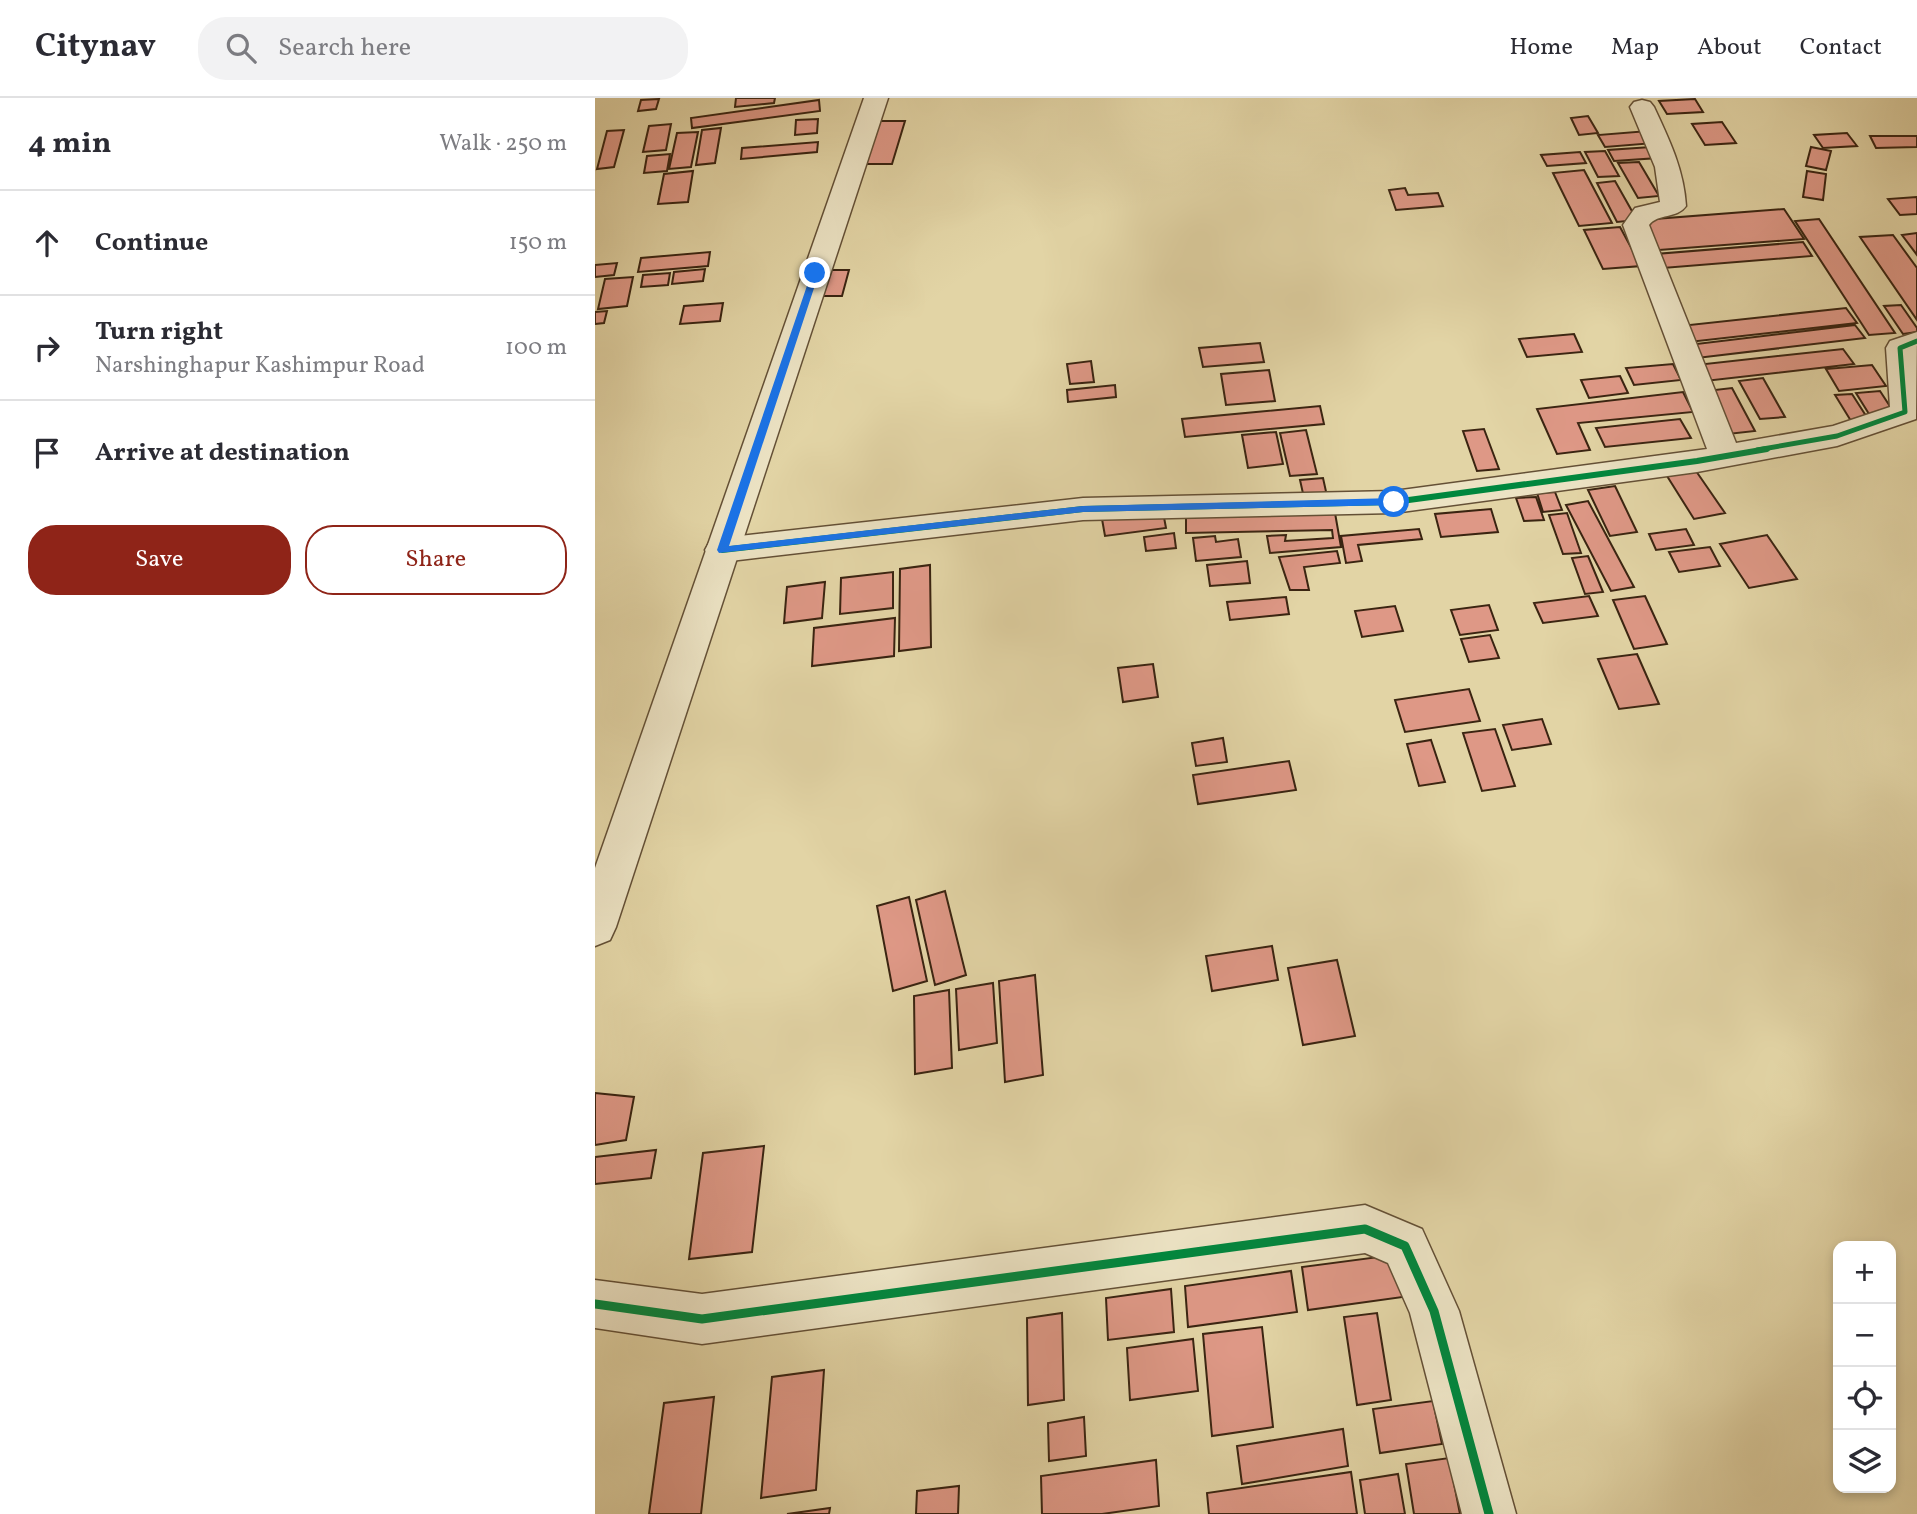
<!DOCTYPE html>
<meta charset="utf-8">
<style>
body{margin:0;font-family:Vollkorn,serif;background:#f2f2f3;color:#2b2b33}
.controls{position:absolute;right:21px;bottom:21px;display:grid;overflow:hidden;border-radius:14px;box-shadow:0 4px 10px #0003}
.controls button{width:63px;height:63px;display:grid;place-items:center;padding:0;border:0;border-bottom:2px solid #e1e1e2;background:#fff;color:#2b2b33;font:35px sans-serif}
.stop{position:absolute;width:21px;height:21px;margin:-16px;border:5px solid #1a73e8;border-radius:50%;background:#fff}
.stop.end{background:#1a73e8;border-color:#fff;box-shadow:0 2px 7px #0008}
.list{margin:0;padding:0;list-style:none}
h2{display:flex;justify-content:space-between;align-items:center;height:91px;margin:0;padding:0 28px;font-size:30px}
h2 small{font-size:23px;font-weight:400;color:#7c7c81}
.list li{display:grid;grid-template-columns:46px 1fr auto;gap:21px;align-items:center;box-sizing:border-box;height:105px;padding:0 28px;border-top:2px solid #e1e1e2}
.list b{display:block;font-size:26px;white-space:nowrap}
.list p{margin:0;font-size:23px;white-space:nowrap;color:#7c7c81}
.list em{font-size:23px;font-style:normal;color:#7c7c81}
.actions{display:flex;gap:14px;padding:21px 28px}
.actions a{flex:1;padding:16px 0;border:2px solid #8f2418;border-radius:28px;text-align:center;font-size:24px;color:#8f2418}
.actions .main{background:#8f2418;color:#fff}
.icon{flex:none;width:38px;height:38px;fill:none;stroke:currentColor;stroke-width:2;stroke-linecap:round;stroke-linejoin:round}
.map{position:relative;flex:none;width:1322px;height:1416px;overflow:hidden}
header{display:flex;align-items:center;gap:42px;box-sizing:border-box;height:98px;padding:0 35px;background:#fff;border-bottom:2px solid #e1e1e2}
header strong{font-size:33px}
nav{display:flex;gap:38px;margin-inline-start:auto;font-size:24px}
.search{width:490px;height:63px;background:#f2f2f3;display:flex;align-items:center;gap:18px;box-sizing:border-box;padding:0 24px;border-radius:28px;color:#7c7c81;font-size:26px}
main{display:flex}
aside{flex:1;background:#fff}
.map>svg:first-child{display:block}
</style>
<header>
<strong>Citynav</strong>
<div class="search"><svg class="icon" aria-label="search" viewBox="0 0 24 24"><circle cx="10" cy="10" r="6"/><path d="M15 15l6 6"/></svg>Search here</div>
<nav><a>Home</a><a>Map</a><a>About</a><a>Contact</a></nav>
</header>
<main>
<aside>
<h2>4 min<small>Walk · 250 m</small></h2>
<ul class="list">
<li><svg class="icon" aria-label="ahead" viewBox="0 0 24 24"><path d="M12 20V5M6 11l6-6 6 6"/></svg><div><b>Continue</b></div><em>150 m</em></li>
<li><svg class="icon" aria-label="right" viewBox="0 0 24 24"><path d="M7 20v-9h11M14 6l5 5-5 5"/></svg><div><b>Turn right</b><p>Narshinghapur Kashimpur Road</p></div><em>100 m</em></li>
<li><svg class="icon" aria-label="arrive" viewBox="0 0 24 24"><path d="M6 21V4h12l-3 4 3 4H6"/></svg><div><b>Arrive at destination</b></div></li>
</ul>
<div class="actions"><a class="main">Save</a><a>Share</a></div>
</aside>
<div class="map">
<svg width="1322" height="1416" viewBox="0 0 1322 1416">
<rect width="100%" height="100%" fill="#e2d4a5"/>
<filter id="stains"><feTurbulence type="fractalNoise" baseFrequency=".00286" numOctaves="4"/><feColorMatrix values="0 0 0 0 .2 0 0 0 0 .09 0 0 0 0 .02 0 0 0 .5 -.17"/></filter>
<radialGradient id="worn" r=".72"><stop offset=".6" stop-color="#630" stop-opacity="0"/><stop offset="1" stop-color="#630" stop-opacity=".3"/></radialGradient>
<path fill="#de9886" stroke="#3a2411" stroke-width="2" d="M141,0H180L179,5L140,9Z
M64,1L61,11L43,13L46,2Z
M1100,1L1108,14L1072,16L1064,3Z
M224,2L225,13L97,30L96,20Z
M993,18L1003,35L984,37L976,20Z
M223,21L222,35L200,37L201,22Z
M283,23H310L297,66H269Z
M1127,24L1141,45L1110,47L1097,26Z
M76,26L71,52L48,54L54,28Z
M126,30L120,65L101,67L107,32Z
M29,32L19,69L2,71L12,33Z
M1053,33L1060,45L1010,49L1003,37Z
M103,34L96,69L74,71L82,35Z
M1252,35L1262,48L1228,50L1219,37Z
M1275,38H1322V49L1281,50Z
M223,44L222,54L146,61L147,50Z
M1056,49L1063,60L1019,63L1013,52Z
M1216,49L1236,53L1231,72L1211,68Z
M1010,53L1024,78L1003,79L990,54Z
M985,54L991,65L952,68L946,57Z
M75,56L72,73L49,75L52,58Z
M1044,64L1064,98L1043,100L1023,65Z
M989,72L1017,125L984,128L958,75Z
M98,73L93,104L63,106L69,76Z
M1212,73L1231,76L1228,102L1208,99Z
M1020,83L1042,122L1022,124L1002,85Z
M810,90L813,97L843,95L848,108L801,112L794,92Z
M1322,99V116L1305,117L1293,101Z
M1189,111L1209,141L1064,152L1047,122Z
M1224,121L1300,235L1274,237L1200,123Z
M1025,129L1046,168L1008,171L989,132Z
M1322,135V157L1307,137Z
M1298,137L1322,170V222L1265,139Z
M1208,144L1217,158L1068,170L1061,156Z
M115,154L113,168L43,174L46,160Z
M22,165L19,177L0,179V167Z
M110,171L108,183L77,186L79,174Z
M234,172H254L247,198H226Z
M75,175L73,187L46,189L48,177Z
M38,179L32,208L3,211L10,181Z
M128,205L125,223L85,226L89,208Z
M1306,207L1322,230V234L1308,236L1289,208Z
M1251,210L1262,225L1094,244L1085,228Z
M12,213L9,225L0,226V214Z
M1260,227L1270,240L1102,260L1093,247Z
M979,236L987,254L932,259L924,241Z
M665,245L669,264L608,269L604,250Z
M1248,251L1259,266L1110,283L1101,267Z
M496,263L499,284L475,286L472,266Z
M1078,266L1086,282L1039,287L1031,270Z
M1277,267L1291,288L1244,293L1231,271Z
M674,272L680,303L631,307L626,276Z
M1025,278L1033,295L994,300L986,282Z
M1168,280L1190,319L1165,321L1144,283Z
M520,287L521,299L473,304L472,292Z
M1137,290L1160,333L1133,336L1111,293Z
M1285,293L1298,313L1274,316L1261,295Z
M1088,294L1098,314L983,325L995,352L962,356L942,311Z
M1257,296L1273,321L1256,323L1240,297Z
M725,308L729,326L590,339L587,321Z
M1085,321L1096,340L1010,349L1001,330Z
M889,331L904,371L882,373L868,333Z
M711,332L722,376L695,378L685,335Z
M681,334L688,366L653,370L647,337Z
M1101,373L1130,415L1099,421L1072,378Z
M728,380L732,398L709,400L705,382Z
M1020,388L1042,434L1015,438L993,392Z
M960,394L967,412L948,414L942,395Z
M941,399L949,422L929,423L921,400Z
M993,403L1039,489L1016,493L971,407Z
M896,411L903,434L846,439L840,416Z
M568,414L571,430L510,438L507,421Z
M740,415L746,449L675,455L672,438L691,437L690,443L738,440L737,432L591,435V418Z
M972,415L986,455L968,456L954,417Z
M824,431L827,441L763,447L767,463L751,465L746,438Z
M1091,431L1099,447L1061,452L1054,436Z
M579,435L581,450L551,453L549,439Z
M1172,437L1202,481L1154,490L1125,446Z
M620,438L621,444L643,441L646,459L601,463L598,440Z
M1115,449L1125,468L1084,474L1074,454Z
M742,453L745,465L709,469L714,492H695L684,459Z
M993,458L1008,494L990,496L977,460Z
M652,463L655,485L615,488L612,467Z
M335,467L336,549L304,553L305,471Z
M298,474V510L245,516L246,480Z
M230,484L227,520L189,525L192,489Z
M994,498L1003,518L948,525L939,505Z
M1050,498L1072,546L1039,551L1018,502Z
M691,499L694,516L635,522L632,504Z
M894,507L903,532L865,537L856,512Z
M800,508L808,533L767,539L760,513Z
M300,520L299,558L217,568L219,530Z
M895,537L904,560L874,564L866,541Z
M1042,556L1064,606L1024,611L1003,561Z
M558,566L563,599L528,604L523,570Z
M874,591L885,623L810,634L800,602Z
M947,621L956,646L917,652L908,627Z
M900,631L920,688L887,693L868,635Z
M628,640L632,664L601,668L597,645Z
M836,642L850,684L824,688L812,646Z
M694,663L701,692L603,706L598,677Z
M350,793L371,877L340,887L321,802Z
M314,799L332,883L298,893L282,808Z
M677,848L683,882L617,893L611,858Z
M742,862L760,938L708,947L693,870Z
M440,877L448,977L410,984L404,883Z
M398,885L402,945L364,952L361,891Z
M354,892L357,970L320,976L319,898Z
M0,995L39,999L31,1042L0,1047Z
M169,1048L157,1154L94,1161L108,1055Z
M61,1052L56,1080L0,1086V1059Z
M806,1156L815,1198L713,1212L707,1169Z
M696,1173L702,1214L593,1229L590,1188Z
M576,1191L579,1234L513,1242L511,1200Z
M467,1215L469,1302L433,1307L432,1220Z
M782,1215L796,1302L762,1307L749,1219Z
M667,1229L678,1329L617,1338L608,1236Z
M598,1241L603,1293L535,1302L532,1250Z
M229,1272L221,1392L166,1400L177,1279Z
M119,1299L106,1416H54L69,1305Z
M838,1303L847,1346L785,1355L778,1311Z
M489,1319L491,1358L454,1363L453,1325Z
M748,1331L753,1368L647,1386L642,1348Z
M854,1360L865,1416H819L811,1366Z
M561,1362L564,1408L507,1416H447L446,1378Z
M756,1374L762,1416H614L612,1395Z
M803,1376L810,1416H770L765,1382Z
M364,1388L363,1416H321L322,1393Z
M235,1410L234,1416H192Z"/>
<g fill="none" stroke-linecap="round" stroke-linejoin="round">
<g stroke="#645036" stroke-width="3">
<path id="minor" d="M1047,2L1055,4L1059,9C1074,41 1089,72 1091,108C1082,121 1063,115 1054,127L1141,345L1238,328L1295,309L1291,250L1295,243L1322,234L1321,321L1242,348L1102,374L799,415L488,422L127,464L115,461L110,452L115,443L127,440L488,400L799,393L1112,351L1028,127L1040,110L1065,104L1060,69L1035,9L1039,4Z
M770,1107L827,1131L864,1213L921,1416H867L815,1215L793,1165L770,1155L107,1246L0,1230V1182L107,1196Z"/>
</g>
<g stroke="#645036" stroke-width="3">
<path id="tertiary" d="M269,0H293L21,829L15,842L0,848V770Z"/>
</g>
<use href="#minor" fill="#ece3c4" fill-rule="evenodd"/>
<use href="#tertiary" fill="#ece3c4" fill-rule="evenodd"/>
<g stroke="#ece3c4" stroke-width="9">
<path id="cycleway-far2" d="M1162,352L1242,338L1310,314L1305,250L1322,243"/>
</g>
<g stroke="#ece3c4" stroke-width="10">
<path id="cycleway-far1" d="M127,452L488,411L799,404L1102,363L1172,351"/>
</g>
<g stroke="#ece3c4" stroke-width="13">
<path id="cycleway" d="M0,1206L107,1221L770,1131L810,1148L839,1213L894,1416"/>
</g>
<use href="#cycleway-far2" stroke="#00873e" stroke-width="5"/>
<use href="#cycleway-far1" stroke="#00873e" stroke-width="6"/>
<use href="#cycleway" stroke="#00873e" stroke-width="9"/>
</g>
<path fill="#1a73e8" d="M217,173L224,175L134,448L488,408L799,400L804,404L799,407L488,414L124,455L122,452Z"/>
<rect width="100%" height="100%" filter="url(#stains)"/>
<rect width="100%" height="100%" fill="url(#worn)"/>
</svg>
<div class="controls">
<button>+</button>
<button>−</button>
<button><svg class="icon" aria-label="locate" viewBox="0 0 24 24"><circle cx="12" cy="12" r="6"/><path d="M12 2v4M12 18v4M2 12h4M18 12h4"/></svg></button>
<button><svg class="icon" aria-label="layers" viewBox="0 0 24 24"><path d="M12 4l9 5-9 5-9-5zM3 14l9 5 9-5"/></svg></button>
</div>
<div class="stop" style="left:799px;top:404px"></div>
<div class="stop end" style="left:220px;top:175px"></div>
</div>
</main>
